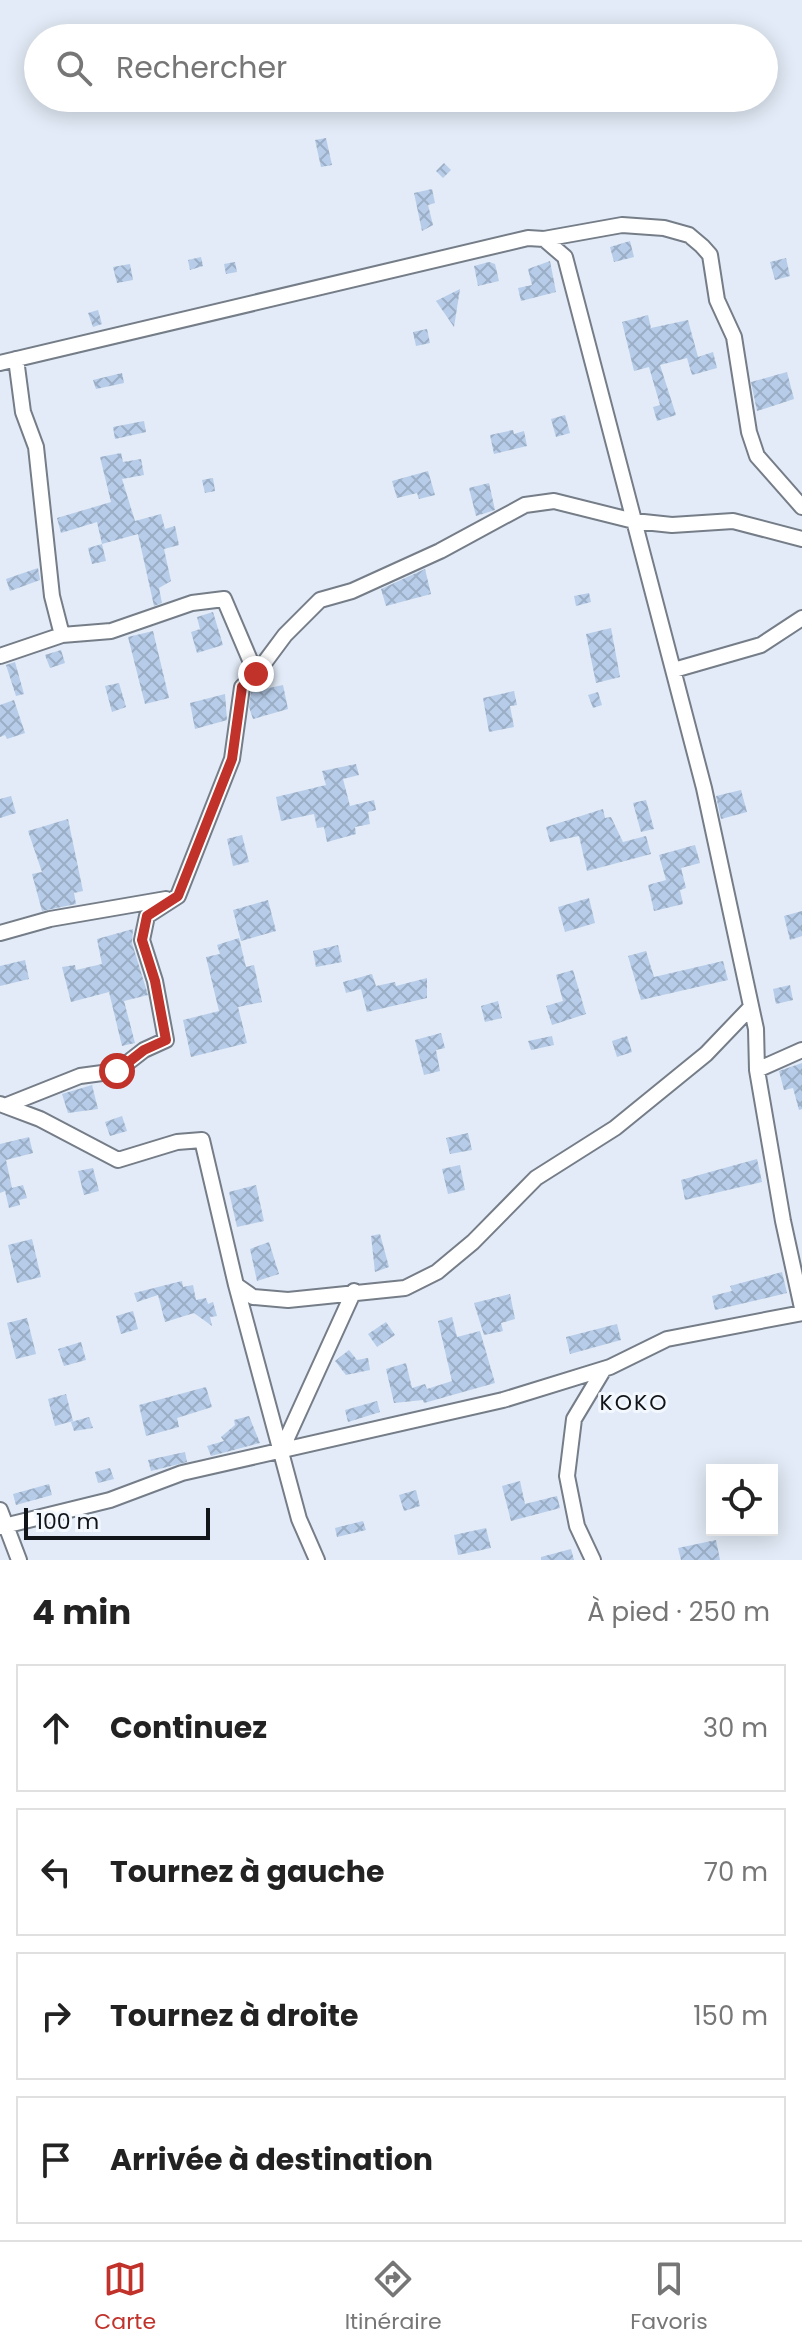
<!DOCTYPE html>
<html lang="fr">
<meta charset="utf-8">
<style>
body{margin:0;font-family:Poppins,sans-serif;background:#f6f6f6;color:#222}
.controls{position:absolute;right:24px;bottom:24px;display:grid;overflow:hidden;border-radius:0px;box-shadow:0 4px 20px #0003}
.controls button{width:72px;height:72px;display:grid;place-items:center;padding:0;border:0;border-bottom:2px solid #e0e0e0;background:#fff;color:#222;font:40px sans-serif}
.scale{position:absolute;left:24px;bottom:20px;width:186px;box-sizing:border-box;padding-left:8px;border:4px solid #111418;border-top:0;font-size:22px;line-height:28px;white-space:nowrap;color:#111418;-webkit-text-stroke:6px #f3f8ff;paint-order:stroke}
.stop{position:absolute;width:24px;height:24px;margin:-18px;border:6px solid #c0322a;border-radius:50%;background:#fff}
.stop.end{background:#c0322a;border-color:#fff;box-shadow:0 2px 8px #0008}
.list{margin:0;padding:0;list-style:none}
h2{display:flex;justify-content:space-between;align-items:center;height:104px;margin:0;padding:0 32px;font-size:34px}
h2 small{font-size:26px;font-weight:400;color:#767676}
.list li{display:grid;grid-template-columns:52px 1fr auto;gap:24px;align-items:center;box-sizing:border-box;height:128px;margin:0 16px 16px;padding:0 16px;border:2px solid #e0e0e0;border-radius:0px}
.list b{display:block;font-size:30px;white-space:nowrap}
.list em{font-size:26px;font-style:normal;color:#767676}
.icon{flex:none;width:44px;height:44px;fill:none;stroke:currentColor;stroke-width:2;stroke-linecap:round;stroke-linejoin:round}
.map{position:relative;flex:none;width:802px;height:1560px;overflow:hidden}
.search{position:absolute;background:#fff;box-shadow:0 4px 20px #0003;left:24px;right:24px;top:24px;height:88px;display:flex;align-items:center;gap:20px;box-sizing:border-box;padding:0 28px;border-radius:44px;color:#767676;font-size:30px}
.sheet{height:680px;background:#fff}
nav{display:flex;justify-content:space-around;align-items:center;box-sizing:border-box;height:112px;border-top:2px solid #e0e0e0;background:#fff;font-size:22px;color:#767676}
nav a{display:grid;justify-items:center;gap:4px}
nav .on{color:#c0322a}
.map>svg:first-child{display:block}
</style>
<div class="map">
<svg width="802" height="1560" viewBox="0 0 802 1560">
<defs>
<pattern id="building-cross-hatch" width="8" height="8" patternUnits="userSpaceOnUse" patternTransform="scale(2)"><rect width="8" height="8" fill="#b6cce8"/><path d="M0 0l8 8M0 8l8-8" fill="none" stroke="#9baec6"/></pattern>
</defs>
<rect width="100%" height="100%" fill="#e2ebf7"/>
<path fill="url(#building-cross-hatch)" d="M326,138L332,165L321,167L315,140Z
M444,163L451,170L443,178L436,171Z
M432,189L435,203L428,205L433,225L422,231L414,193Z
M630,241L634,257L614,262L610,247Z
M201,257L203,266L190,270L188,260Z
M786,258L790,276L775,280L770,262Z
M550,261L556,292L521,301L518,288L532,285L528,269Z
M235,262L237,272L226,274L224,264Z
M489,262L495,264L499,281L478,286L474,266Z
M130,264L133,280L117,283L113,267Z
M460,289L454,327L436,301Z
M98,310L102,324L93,327L88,313Z
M648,315L651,328L688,320L698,357L713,352L717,368L692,375L687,358L660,365L676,415L657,421L653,407L660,405L649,367L634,371L622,322Z
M427,329L430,343L416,346L413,332Z
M787,372L794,399L757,411L751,382Z
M122,373L124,383L96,389L93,380Z
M565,415L570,433L556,437L551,419Z
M144,421L146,432L115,439L113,427Z
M513,430L514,434L524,431L527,446L494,454L490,435Z
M121,453L123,462L141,459L144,475L122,479L135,521L161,514L165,529L175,526L179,545L164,549L171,581L159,588L162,603L154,606L138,534L102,544L97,522L61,533L57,518L111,502L100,457Z
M428,471L435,495L419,499L417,493L397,498L392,481Z
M213,478L215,491L205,493L202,480Z
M489,483L495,510L476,516L469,488Z
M102,544L106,561L92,564L88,548Z
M38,568L40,580L10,591L6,579Z
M425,569L431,594L386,606L381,589Z
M589,593L591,602L576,606L574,596Z
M213,612L223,645L197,653L191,632L200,629L197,617Z
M611,628L620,677L596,683L586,634Z
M153,631L169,698L145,704L128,637Z
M61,650L65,663L50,668L45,655Z
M15,662L24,694L16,696L6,665Z
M119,683L126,707L112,712L105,686Z
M283,685L288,709L253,719L249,707L251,692Z
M514,691L517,705L510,706L514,727L489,732L483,698Z
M598,692L602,705L593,708L588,695Z
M225,694L227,720L195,729L190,703Z
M14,700L25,733L7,739L5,735L0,737V705Z
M356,764L359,775L343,779L350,806L374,800L376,810L368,812L370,824L355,827L356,834L327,842L324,827L317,828L314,814L281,821L276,797L326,785L322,771Z
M741,790L747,812L721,819L716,796Z
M11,796L16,813L0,818V799Z
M646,800L654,829L641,832L633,803Z
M603,809L605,818L611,817L623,842L646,836L651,854L587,871L579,836L550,842L546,827Z
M68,819L83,891L74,893L76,904L42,911L32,874L42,872L28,831Z
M242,835L249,862L233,866L227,839Z
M695,845L700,863L681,868L686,888L680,890L683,904L654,911L648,885L666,880L659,855Z
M589,898L595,923L565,932L558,907Z
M268,900L276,931L241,941L233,910Z
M802,911V936L790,940L784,916Z
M133,929L132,943L148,995L124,1001L135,1043L122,1046L109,992L71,1002L62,967L75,965L76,970L102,964L97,939Z
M239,938L246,967L254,965L262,1002L238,1007L247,1043L191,1057L183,1020L219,1011L206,957L220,954L217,945Z
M338,945L342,962L316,967L313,951Z
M646,951L654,977L723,961L728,980L641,1000L628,956Z
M25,960L29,979L0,986V966Z
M573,970L586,1014L552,1025L546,1006L563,1001L556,975Z
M372,974L376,986L395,982L396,986L427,978V998L367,1012L361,989L346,993L343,982Z
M790,985L793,1000L776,1004L773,989Z
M498,1001L502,1018L485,1022L481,1006Z
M441,1033L445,1048L436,1050L440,1071L424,1075L415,1040Z
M552,1036L554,1045L531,1050L528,1041Z
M627,1036L632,1052L617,1057L612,1041Z
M802,1063V1109L799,1110L793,1088L784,1090L779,1071Z
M92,1085L98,1109L68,1113L62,1094Z
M122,1116L127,1131L110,1136L105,1122Z
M468,1133L472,1150L450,1154L446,1138Z
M29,1137L33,1153L6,1160L12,1188L23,1185L27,1198L19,1200L20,1205L9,1208L5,1191L0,1193V1144Z
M757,1159L762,1182L685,1200L681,1180Z
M460,1165L465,1190L448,1194L442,1169Z
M93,1168L99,1191L84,1195L78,1171Z
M256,1185L264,1221L237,1227L229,1192Z
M380,1234L389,1267L375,1272L371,1236Z
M32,1239L41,1277L17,1283L8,1245Z
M269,1242L279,1274L257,1281L250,1249Z
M782,1272L787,1293L715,1310L712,1296L732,1291L730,1286Z
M182,1281L183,1287L193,1285L196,1300L206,1298L208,1304L213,1302L217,1316L210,1317L212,1326L194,1313L165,1322L158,1295L137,1302L134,1293Z
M510,1294L515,1319L501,1323L503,1331L484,1335L474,1303Z
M133,1311L138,1329L121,1334L116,1316Z
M452,1317L457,1337L480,1331L495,1383L424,1403L423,1400L394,1403L386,1369L406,1363L412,1388L425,1384L427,1389L452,1381L438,1321Z
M27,1318L36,1354L16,1359L7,1323Z
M386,1322L395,1335L377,1347L368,1334Z
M617,1324L621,1340L570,1354L566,1337Z
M81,1342L86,1360L64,1366L58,1349Z
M349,1350L357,1360L368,1358L370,1370L346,1375L335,1361Z
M206,1387L212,1407L177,1418L179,1427L146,1436L139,1405Z
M66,1394L73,1421L55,1426L48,1399Z
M377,1401L380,1412L348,1422L345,1410Z
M249,1416L260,1443L211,1456L207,1446L224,1441L221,1437L235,1425L234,1420Z
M89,1417L93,1428L74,1431L71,1422Z
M185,1452L187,1462L151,1471L148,1460Z
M110,1468L114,1479L98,1483L95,1472Z
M520,1481L525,1504L557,1496L560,1508L511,1521L502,1486Z
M49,1484L52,1495L16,1505L13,1494Z
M416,1490L420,1506L404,1511L399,1495Z
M363,1521L366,1530L337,1537L335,1528Z
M486,1528L491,1548L458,1555L454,1535Z
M716,1540L720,1560H681L678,1548Z
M571,1549L574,1560H541V1557Z"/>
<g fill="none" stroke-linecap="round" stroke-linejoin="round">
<g stroke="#757d88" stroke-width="18">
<path id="minor" d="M544,239L622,225L664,228L689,235L702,246L710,255L717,300L734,337L749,432L757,456L802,507
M16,359L23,412L36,447L52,596L62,635
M0,363L528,238L544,239L565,257L704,788L756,1029L757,1070L783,1221L802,1308
M0,656L62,635L111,631L192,603L224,599L256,674L285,635L320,600L352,591L440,551L525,505L554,501L634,521L672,525L733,521L802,539
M674,670L761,645L802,618
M0,933L50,919L166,899
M757,1070L802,1050
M0,1104L40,1119L118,1160L177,1142L202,1140L236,1285L253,1297L288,1300L405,1288L437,1272L473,1242L536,1178L615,1128L706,1054L751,1007
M7,1105L80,1076L117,1071L144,1050L166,1040L155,981L142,940L147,916L178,896L232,759L242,687L256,674
M236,1285L299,1519L317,1560
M282,1449L354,1291
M0,1510L19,1560
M0,1527L110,1500L182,1473L503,1400L610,1367L667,1339L802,1313
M593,1560L577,1526L567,1476L574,1419L604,1369"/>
</g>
<use href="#minor" stroke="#fff" stroke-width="14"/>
</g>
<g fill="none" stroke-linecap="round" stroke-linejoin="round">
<path stroke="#c0322a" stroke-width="10" d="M117,1071L144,1050L166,1040L155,981L142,940L147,916L178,896L232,759L242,687L256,674"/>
</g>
<g text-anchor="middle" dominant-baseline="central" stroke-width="6" stroke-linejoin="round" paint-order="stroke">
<g font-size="22" letter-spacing="2" fill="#111418" stroke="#f3f8ff">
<text x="634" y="1402">KOKO</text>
</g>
</g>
</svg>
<div class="controls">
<button><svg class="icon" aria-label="locate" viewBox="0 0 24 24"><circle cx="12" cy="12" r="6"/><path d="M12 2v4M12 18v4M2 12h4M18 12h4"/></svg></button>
</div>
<div class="scale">100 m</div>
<div class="stop" style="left:117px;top:1071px"></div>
<div class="stop end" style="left:256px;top:674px"></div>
<div class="search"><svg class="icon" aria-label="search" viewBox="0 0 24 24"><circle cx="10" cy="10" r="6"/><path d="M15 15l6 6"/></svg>Rechercher</div>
</div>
<section class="sheet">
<h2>4 min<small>À pied · 250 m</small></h2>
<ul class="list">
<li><svg class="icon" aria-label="ahead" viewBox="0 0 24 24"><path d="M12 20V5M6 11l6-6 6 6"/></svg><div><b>Continuez</b></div><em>30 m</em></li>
<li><svg class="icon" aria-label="left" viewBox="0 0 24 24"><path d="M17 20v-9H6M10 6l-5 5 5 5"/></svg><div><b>Tournez à gauche</b></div><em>70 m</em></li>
<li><svg class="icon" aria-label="right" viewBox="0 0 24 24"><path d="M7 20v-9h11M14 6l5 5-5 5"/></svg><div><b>Tournez à droite</b></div><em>150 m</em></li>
<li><svg class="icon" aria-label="arrive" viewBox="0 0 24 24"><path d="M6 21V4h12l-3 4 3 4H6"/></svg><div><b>Arrivée à destination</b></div></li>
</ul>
</section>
<nav>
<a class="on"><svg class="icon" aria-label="map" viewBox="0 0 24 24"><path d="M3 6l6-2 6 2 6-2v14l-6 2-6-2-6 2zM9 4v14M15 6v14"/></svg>Carte</a>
<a><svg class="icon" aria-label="directions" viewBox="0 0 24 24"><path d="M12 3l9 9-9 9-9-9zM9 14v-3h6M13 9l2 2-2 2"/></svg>Itinéraire</a>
<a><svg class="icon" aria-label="saved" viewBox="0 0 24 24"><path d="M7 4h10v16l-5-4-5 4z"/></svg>Favoris</a>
</nav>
